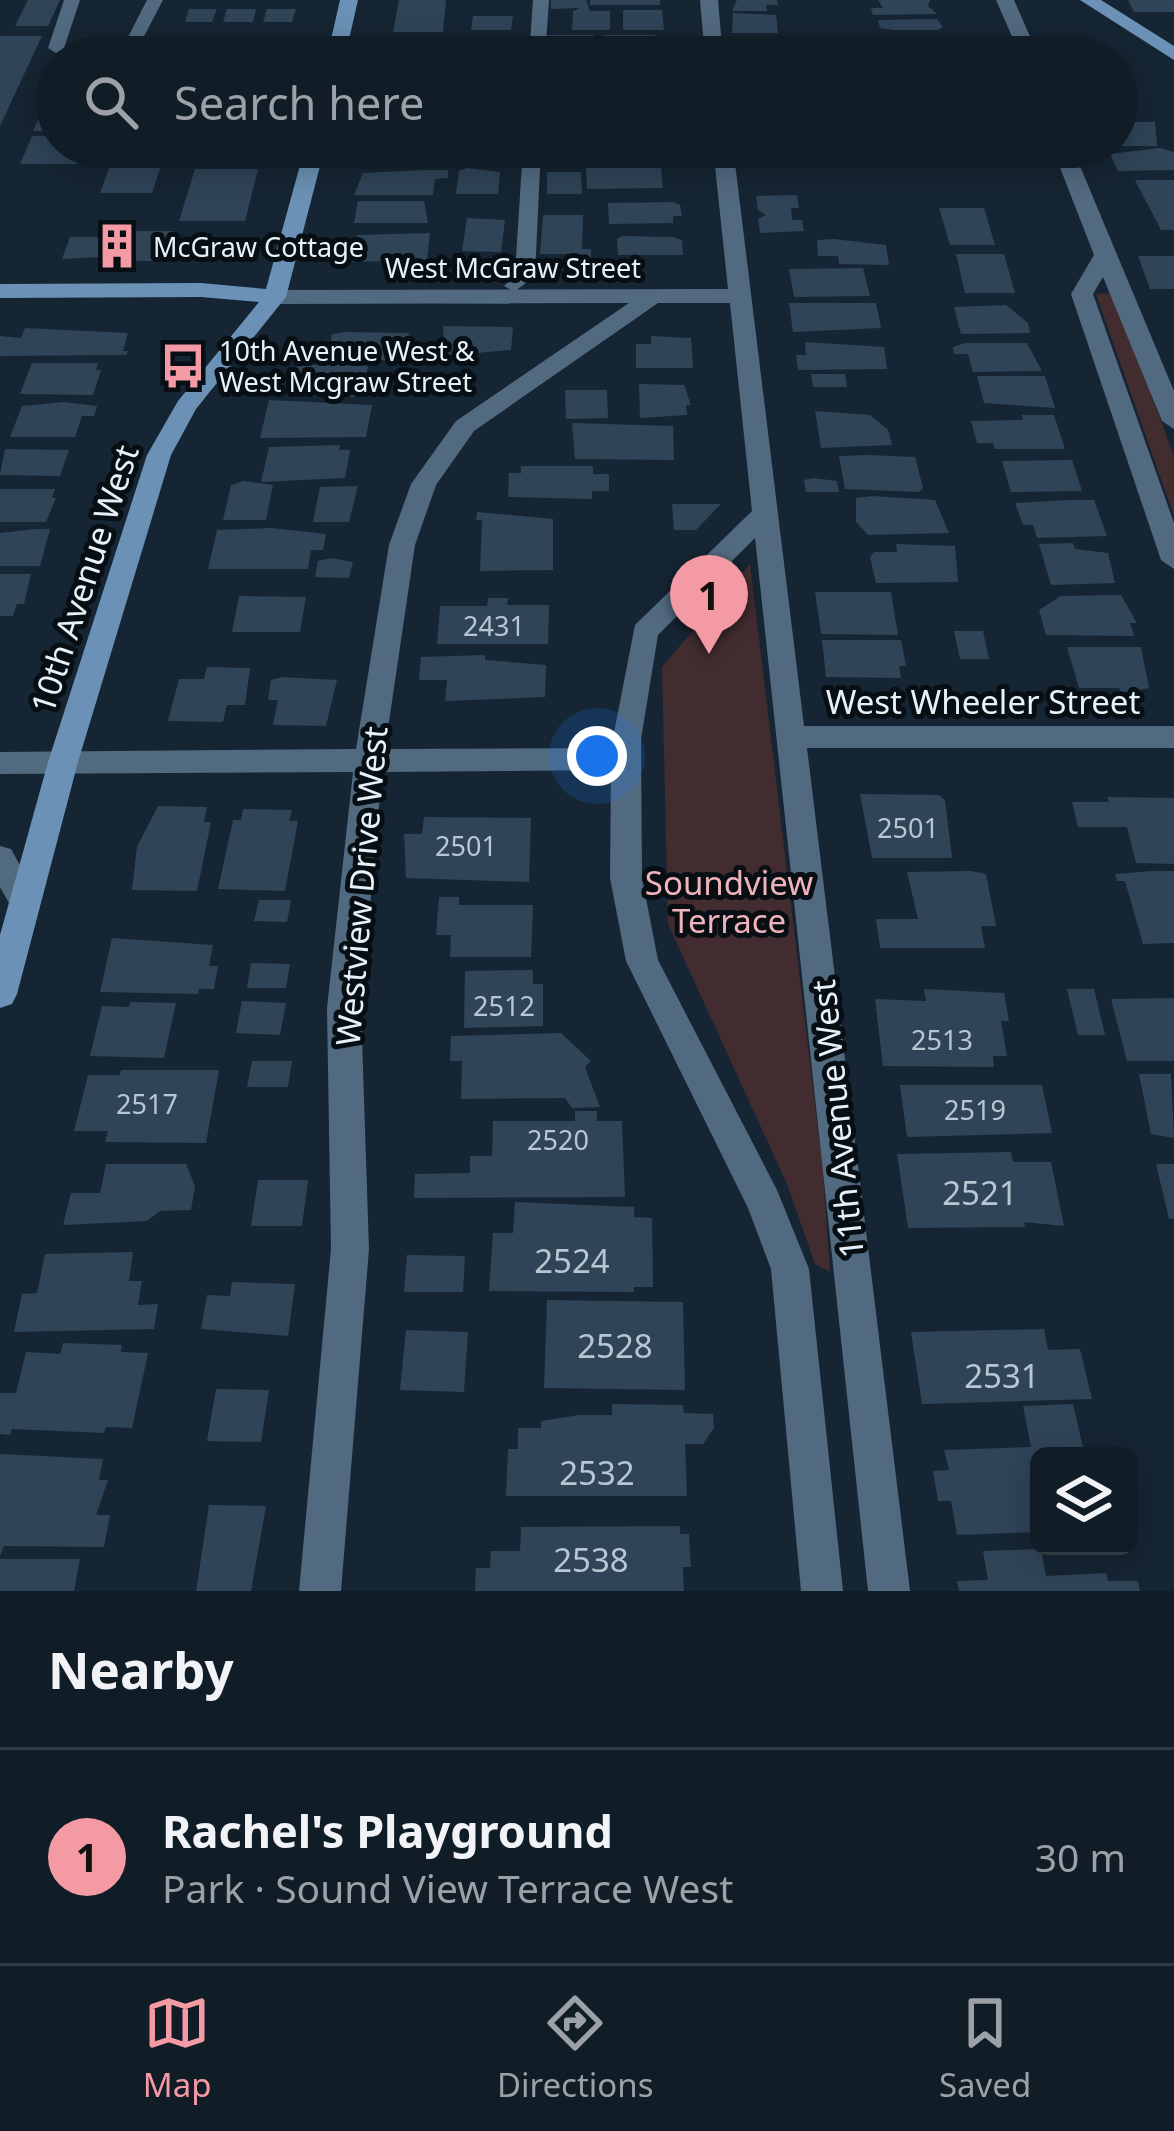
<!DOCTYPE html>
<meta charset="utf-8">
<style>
body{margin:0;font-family:"Noto Sans",sans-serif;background:#19252e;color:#f1f3f6}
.controls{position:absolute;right:36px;bottom:36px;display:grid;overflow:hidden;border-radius:18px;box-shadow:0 6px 30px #0003}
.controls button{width:108px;height:108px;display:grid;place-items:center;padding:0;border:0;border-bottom:3px solid #303a43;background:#101c26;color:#f1f3f6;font:60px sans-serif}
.you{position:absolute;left:597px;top:756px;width:42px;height:42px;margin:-30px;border:9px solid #fff;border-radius:50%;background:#1a73e8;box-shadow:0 0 0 18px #1a73e833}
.badge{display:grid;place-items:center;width:78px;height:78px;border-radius:50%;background:#f49aa5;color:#111;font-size:39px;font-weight:700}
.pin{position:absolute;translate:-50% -99px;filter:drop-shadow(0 3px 6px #0008)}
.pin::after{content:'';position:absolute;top:63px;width:42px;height:36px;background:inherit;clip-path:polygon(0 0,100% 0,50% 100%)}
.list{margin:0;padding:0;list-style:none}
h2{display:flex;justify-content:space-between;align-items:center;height:156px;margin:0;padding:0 48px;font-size:51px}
h2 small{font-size:39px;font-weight:400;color:#9ca1a7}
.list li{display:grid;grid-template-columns:78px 1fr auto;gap:36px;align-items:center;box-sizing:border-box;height:216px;padding:0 48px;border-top:3px solid #303a43}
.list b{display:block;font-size:45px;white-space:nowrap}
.list p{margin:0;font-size:39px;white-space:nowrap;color:#9ca1a7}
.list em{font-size:39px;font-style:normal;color:#9ca1a7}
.icon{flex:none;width:66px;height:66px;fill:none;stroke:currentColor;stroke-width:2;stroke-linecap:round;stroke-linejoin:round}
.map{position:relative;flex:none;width:1174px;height:1591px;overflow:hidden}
.search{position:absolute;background:#101c26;box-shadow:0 6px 30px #0003;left:36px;right:36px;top:36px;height:132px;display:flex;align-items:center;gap:30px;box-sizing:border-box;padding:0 42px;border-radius:66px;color:#9ca1a7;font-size:45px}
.sheet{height:372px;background:#101c26}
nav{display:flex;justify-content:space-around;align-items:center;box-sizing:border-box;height:168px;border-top:3px solid #303a43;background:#101c26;font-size:33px;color:#9ca1a7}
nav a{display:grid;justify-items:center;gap:6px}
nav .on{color:#f49aa5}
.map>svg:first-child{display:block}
</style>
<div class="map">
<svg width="1174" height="1591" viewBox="0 0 1174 1591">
<rect width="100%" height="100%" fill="#162533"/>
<path fill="#422c2f" d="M1113,293L1174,456V516L1096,294Z
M750,564L823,1171L830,1272L815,1264L787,1184L668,924L662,667Z"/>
<path fill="#2f4457" d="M28,0H60L48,26H15Z
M399,0H446L443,32H393Z
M551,0H586L590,11H610V30H572L573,11L580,8L551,9Z
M590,0H660V5H590Z
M737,0H777L778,5H766L767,11H732Z
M878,0H930L928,6L937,14L873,15L871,8H883Z
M1128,0H1174V12H1134Z
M189,9H217L212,22H185Z
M227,9H256L253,22H223Z
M267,9H296L292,22H263Z
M623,10H662L664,30H623Z
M733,13L776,15L778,33H732Z
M473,16H513L511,30H471Z
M937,19L943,27L938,30H893L880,28L878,20Z
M543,35H594V55H542Z
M603,35H655L664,50L652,56L604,55Z
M0,36H42L0,126Z
M403,38L504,40L503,56L399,57Z
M237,40H292L288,57H232Z
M50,93H57V131H33Z
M1117,122H1155L1157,146H1117Z
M32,136H57V147H84L77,164H20Z
M113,147H170L167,156H110Z
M203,147H241L236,167H197Z
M372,147H422L420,164H368Z
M589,147H661L670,150L671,159L590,164Z
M1160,148L1174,152V170L1118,171L1110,154Z
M457,149L504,150L502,164L455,163Z
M111,163H162L152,193H100Z
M661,166L663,188L587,189L586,167Z
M467,168L500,172L498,194H456L459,171Z
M195,169H258L245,221H179Z
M424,170H448V178L435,179L433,195H354L363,173Z
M547,172H581L582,194H547Z
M1135,180H1174V230H1161Z
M797,195L799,208H791L792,220H802L804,231L760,233L758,219L766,215L758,210L756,196Z
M358,201H424L428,223H354Z
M673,202L680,205L682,216H673V223L609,224L608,203Z
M939,208H984L995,245H950Z
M543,215H583L582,249H591V265H575L576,254H540Z
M467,218L505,220L501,252L462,251Z
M124,231H173L163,261H115L117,256L62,259L70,237H122Z
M430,233L427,260L352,262L357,235Z
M673,237L682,240L683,255H618L617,239L622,236Z
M834,239L886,245L889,265L839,264L838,256H818L817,240Z
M956,254H1004L1015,293H965Z
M1138,256H1174V289H1150Z
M863,268L870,296L794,297L789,269Z
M789,303H876L881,328L793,332Z
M1006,305L1028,323L1030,333L961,334L954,307Z
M443,326L513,327L511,350L477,353V362H446Z
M25,328L128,333L123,351H128L126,355L0,356V336L21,338Z
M345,332L409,333L404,361L327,358L332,334Z
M651,336L691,338L693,368H636V344H651Z
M805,342L884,347L887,369L798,370L796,355H806Z
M965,343H1027L1042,371L973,372L968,354H954L953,347Z
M32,363H98L96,370H101L93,395L20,394Z
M320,364L368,366L366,377H381L378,397L287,396L294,367Z
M811,374H845L847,387H813Z
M977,376H1045L1055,408L984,403Z
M639,384L684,385L691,405H686L687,415L640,418Z
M565,390H607L608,418L566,419Z
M269,400L372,405L366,437L260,438Z
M64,402L97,406L94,416H82L75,437H10L22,406Z
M815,411L870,415L888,430L892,445L821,448Z
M1022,415H1054L1065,449H995L993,443H977L971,421L1023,420Z
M572,423L673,426L674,460L575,459Z
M340,445L339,450H350L345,478L261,482L269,447Z
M5,449L69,450L60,476L0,475Z
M868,455L915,457L923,488L919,492L845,489L839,456Z
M1072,460L1082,491L1011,492L1002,461Z
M521,466H593V474H609V491H592V499L508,497L509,473H521Z
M813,478L837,481L839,492H806L804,480Z
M244,481L273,485L266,520H223L231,485Z
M358,486L349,522H313L320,487Z
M0,489H55L52,498H56L46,522H0Z
M873,496L935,500L949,533L868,535L856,522V498Z
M1069,500H1094L1107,536L1037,538L1033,525H1023L1015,503Z
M672,504H721L696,530H674Z
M477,512L553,519V570L480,571L482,520H476Z
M271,528L326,534L323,550H311L308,569H208L217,530Z
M36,529H50L40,566H0V533Z
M1073,543L1075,549L1108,553L1115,583L1051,585L1039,544Z
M896,544L955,546L958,582L876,583L870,557L874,552H897Z
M331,558L353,562L349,578L315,577L318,561Z
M0,574H31L24,604H17L13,616H0Z
M815,592H891L898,635L821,634Z
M1121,595L1137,623H1130L1134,636L1046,635L1039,610L1061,596Z
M239,596L306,597L300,632H232Z
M488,598H508L507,605H549L548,644H437L440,606H487Z
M954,631H983L989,659H960Z
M822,640H901L906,666H899L901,678L826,677Z
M1067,647H1141L1149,688L1121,693L1119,688H1079Z
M485,655V660L546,665L545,697L445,701L447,680H419L421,657Z
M207,667L250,668L245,705H227L223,722L168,721L179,679H204Z
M282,677L337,680L326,726L273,725L278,700H268L271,680Z
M860,794L939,795L945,800L952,858H872Z
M1107,797L1174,798V864L1136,863L1127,827H1078L1072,802H1109Z
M158,806L207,807L204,822H211L197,891L132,890L137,847Z
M243,809L292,810L289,821H298L285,891L218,889L233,820H241Z
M424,817L531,818L529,882L406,878L404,834H422Z
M971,871L986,874L996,926H981L985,948H880L876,919H918L907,872Z
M1152,871H1174V943L1143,944L1125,881H1117L1115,874Z
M439,897H459V905H533L531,957H450L451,935H436Z
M259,900H291L287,922L254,921Z
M112,938L213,945L209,966H218L214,989H199L198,994L100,992Z
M251,963L290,964L286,988H247Z
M533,970V984H543V1026L464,1028L465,971Z
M924,989L1004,993L1009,1021H1001L1007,1056H993L994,1067L883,1066L875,999L926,1001Z
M1067,989H1094L1105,1035H1078Z
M1174,998V1061H1127L1111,999Z
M242,1001L286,1003L280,1035L236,1033Z
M130,1002L176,1003L164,1058L90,1056L102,1006L129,1007Z
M561,1033L591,1061L585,1067L600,1107L572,1108L565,1098L461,1099L462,1061H450L451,1036Z
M252,1061H292L288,1087H247Z
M121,1070H219L206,1143L105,1142L108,1131H74L88,1075H120Z
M1139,1074H1171L1174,1138L1151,1134Z
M900,1085H1042L1052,1133L907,1137Z
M575,1111H597V1121H622L625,1197L414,1198L415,1174L470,1173V1156H492L493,1121H575Z
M1011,1152L1013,1162H1051L1064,1226L1024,1222L1025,1227L908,1228L897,1154Z
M106,1164H186L195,1186L191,1210L160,1211L147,1221L63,1225L71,1193H100Z
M1156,1164H1174V1219H1169Z
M258,1180H308L302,1226H251Z
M515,1202L634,1207V1217L652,1218L653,1287H634V1292L489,1291L493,1233H513Z
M133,1252L129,1281H142L138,1305L158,1304L154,1329L14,1332L22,1294L37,1293L45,1254Z
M407,1255L465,1256L463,1292H404Z
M232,1282L295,1284L288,1336L201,1329L207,1295L230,1296Z
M547,1300L683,1302L685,1390L544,1388Z
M1044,1329L1048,1350L1080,1349L1092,1399L922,1404L911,1332Z
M406,1330L468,1332L464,1392L400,1390Z
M63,1343L122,1345L121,1352L148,1353L132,1428L106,1427L104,1433L12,1429L10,1435L0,1434V1393H16L26,1352L60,1354Z
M216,1389L269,1390L261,1442L207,1441Z
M612,1404L683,1405L684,1413L713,1414L714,1428L703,1444H685L687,1496H506L508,1449H518V1428H541V1421L579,1415H612Z
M1073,1404L1085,1456H1039V1532L957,1535L951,1501H938L933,1471L949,1470L944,1450L1031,1447L1023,1406Z
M0,1454L103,1459L99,1480H108L96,1515H110L104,1547L4,1546L0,1556Z
M209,1505L266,1506L251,1591H196Z
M680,1526V1534H689L691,1567H683L684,1591H475L476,1568H490L491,1551H520L521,1527Z
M1041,1549L1046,1576L1106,1573L1108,1581H1138L1140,1591H959L957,1581L988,1580L983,1551Z
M0,1559H80L74,1591H0Z"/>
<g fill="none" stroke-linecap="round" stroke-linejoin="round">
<path fill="#526a80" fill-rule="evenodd" d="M64,0H80L64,48L56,53L48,48Z
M147,0H163L141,42H129L127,39Z
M533,0H549L545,57H529Z
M523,147H541L535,276L514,292L504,286L515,274Z"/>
<path fill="#526a80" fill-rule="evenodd" d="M700,0H718L723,57H705Z
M996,0H1014L1039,57H1021Z
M713,147H733L804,726H1174V748H807L910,1591H868L755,538L658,635L641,739L642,878L658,960L777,1190L809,1269L843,1591H801L771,1269L748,1208L626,961L610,878L611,770L382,772L361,1008L369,1249L341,1591H299L331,1249L327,1008L353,772L0,774V752L356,749L389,545L411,484L456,421L629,303L275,304L264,297L275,290L728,289ZM658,303H730L752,511L635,625L611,748L385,749L415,545L436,485L474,431Z
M1052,147H1072L1174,391V429L1162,421L1103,277L1093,294L1174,523V569L1161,560L1071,294L1094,255Z
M0,846L11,849L41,903L36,912L25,916L14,912L0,887Z"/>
<path fill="#6b92b6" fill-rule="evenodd" d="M340,0H358L345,57H327Z
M1080,0H1101L1174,46V60Z
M305,147H325L286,297L196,409L171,455L78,762L17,994L12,1004L0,1008V935L48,762L147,455L178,401L259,302L201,297L0,298V284L201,283L266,289Z"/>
</g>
<defs>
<g id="building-bare" transform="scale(3.6)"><path d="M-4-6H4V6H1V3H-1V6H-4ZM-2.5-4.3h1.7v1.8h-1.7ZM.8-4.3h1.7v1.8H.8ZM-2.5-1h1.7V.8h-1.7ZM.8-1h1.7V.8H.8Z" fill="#f49aa5" stroke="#070e14" stroke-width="2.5" paint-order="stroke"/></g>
<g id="bus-bare" transform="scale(3.6)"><path d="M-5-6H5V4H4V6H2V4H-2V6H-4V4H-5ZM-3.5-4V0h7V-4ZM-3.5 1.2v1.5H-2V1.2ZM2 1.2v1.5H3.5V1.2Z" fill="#f49aa5" stroke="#070e14" stroke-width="2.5" paint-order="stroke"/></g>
</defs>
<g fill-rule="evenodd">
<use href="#building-bare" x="117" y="246"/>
<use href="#bus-bare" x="183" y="366"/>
</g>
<g text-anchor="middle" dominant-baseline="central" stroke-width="10" stroke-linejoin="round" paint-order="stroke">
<g font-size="27" fill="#e6f1fa" stroke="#070e14" text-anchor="start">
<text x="153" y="246">McGraw Cottage</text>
<text x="219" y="350">10th Avenue West &amp;<tspan x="219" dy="31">West Mcgraw Street</tspan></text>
</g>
<g font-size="27" fill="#e6f1fa" stroke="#070e14">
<text x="513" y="267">West McGraw Street</text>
</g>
<g font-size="27" fill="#b8c6d1">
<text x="494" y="625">2431</text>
<text x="908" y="827">2501</text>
<text x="466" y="845">2501</text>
<text x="504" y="1005">2512</text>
<text x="942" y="1039">2513</text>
<text x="147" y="1103">2517</text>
<text x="975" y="1109">2519</text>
<text x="558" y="1139">2520</text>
</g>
<g font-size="33" fill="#e6f1fa" stroke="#070e14">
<text transform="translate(84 579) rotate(-72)">10th Avenue West</text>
<text x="983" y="701">West Wheeler Street</text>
<text transform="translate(361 886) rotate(-85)">Westview Drive West</text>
<text transform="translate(837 1119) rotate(-96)">11th Avenue West</text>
</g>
<g font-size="33" fill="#efb3b9" stroke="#070e14">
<text x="729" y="882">Soundview<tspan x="729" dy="38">Terrace</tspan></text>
</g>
<g font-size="33" fill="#b8c6d1">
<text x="980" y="1192">2521</text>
<text x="572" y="1260">2524</text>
<text x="615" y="1345">2528</text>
<text x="1002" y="1375">2531</text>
<text x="597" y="1472">2532</text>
<text x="591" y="1559">2538</text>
</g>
</g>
</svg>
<div class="controls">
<button><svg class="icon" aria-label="layers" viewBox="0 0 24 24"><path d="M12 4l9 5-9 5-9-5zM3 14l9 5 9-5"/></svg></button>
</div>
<div class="you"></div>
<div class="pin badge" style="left:709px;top:654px">1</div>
<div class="search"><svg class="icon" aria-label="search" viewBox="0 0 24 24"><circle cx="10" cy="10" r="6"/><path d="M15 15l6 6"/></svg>Search here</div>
</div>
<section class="sheet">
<h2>Nearby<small></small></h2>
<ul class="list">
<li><span class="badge">1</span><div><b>Rachel's Playground</b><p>Park · Sound View Terrace West</p></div><em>30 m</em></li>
</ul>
</section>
<nav>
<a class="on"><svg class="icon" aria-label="map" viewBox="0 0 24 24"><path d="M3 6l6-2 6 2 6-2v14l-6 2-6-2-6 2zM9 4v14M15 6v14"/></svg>Map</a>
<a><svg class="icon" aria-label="directions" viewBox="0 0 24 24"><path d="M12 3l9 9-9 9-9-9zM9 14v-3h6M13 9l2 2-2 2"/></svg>Directions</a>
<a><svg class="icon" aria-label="saved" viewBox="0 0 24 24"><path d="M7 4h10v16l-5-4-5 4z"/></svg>Saved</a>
</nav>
